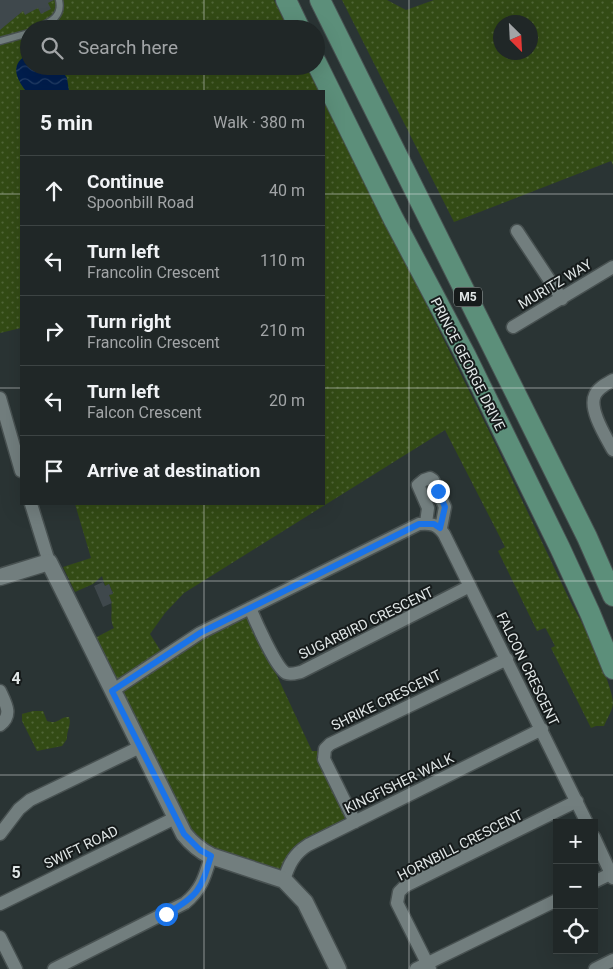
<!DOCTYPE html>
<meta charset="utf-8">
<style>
body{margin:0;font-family:Roboto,sans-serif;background:#2d3333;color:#f1f3f6}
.controls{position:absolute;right:15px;bottom:15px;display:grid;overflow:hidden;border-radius:0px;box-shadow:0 5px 20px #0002}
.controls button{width:45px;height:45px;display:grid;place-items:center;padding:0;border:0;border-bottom:1px solid #3d4444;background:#202727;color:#f1f3f6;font:25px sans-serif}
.compass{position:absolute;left:493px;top:15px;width:45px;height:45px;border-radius:50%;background:#202727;box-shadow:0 5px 20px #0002;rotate:156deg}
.stop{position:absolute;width:15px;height:15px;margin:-11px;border:4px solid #1a73e8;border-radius:50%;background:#fff}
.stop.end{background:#1a73e8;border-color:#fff;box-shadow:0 1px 5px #0008}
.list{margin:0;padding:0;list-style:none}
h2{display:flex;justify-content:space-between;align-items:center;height:65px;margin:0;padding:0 20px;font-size:21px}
h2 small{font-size:16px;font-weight:400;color:#a2a5a7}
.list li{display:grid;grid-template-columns:32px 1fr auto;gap:15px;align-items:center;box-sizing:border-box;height:70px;padding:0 20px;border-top:1px solid #3d4444}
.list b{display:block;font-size:19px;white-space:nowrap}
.list p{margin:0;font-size:16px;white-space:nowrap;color:#a2a5a7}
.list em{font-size:16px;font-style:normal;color:#a2a5a7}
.icon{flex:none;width:28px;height:28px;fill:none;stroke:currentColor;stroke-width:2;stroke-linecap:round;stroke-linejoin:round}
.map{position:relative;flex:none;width:613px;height:969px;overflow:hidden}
.search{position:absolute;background:#202727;box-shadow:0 5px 20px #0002;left:20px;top:20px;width:305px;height:55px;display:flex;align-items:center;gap:12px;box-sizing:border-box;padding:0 18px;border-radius:28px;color:#a2a5a7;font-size:19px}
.panel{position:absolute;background:#202727;box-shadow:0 5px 20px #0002;left:20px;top:90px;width:305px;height:415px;border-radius:0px}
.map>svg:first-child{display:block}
</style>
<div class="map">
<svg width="613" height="969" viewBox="0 0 613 969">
<defs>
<pattern id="grass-dots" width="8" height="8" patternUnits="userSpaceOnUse" patternTransform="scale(1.25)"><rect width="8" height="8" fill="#334b15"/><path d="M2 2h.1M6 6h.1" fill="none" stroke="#506537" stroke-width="1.8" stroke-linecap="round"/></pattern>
<pattern id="water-waves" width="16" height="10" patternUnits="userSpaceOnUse" patternTransform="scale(1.25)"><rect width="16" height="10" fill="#001e4e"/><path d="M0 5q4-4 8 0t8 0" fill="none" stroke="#253f68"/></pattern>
</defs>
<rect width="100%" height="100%" fill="#2a3434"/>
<path fill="url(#grass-dots)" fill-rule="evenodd" d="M0,0H274L288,29H29V66H307L320,91H21V328L0,333Z
M342,0H387L406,10L434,0H613V165L611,161L454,222ZM500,22H530V52H500Z
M324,98L488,429L572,605C583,623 613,684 613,704C612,711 607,719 604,726H596L591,728L551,648L555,646L546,629L545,628L537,631L498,551L505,547L445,430L184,593L165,613L150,634L162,653L119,680L115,679L93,639L114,628C108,618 115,608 109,595L113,593L109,584L105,586L102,576L93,584L75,592L63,567L91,558L75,504H324Z
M243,618L249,619L253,624L312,751H321L346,815L343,822L298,845L290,853L282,868L276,870L213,850L194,837L122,695L125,689L207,635Z
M33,711H43L47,721C59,725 60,716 69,717C72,725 66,731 67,739L62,746L37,751L22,721V714Z"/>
<path fill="url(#water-waves)" d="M29,54V66H59L67,78L69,91H26C15,77 10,63 29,54Z"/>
<path fill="#3f484c" d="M0,0H54L48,3L51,9L41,14L38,8L25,15L23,11L0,30Z
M103,582L105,586L109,584L113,594L109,595L112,603L103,607L94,586Z"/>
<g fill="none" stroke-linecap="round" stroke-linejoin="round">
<g stroke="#485151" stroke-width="9">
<path id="service" d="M36,29C50,22 63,17 59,0
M0,41L29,33"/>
</g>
<g stroke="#485151" stroke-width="15">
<path id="minor" d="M517,231L562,299
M513,327L613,267
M613,380C606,384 598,388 595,395C588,409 606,437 613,450
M0,398L21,471
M31,504L49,562
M426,523L428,508L418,485L424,480L430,478L433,480L445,507L441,528
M250,608C255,620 276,668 286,673C291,675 296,673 301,672L470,586
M0,691C6,704 13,715 0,725
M112,691L200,633L419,524C431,523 437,524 444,534L587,823
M355,822L324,759L325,749L330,744L507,659
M0,834L19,809L30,800L140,747
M594,837L613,878
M284,880C289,864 294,854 308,845L542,729
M594,882L612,873
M0,904L175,818
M0,937L16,969
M54,969L185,903C202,889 205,876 211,856
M416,969L557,900
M430,969L397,903L399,892L405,886L577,801
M595,969L613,960"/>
</g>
<g stroke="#485151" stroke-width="19">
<path id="tertiary" d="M0,577L49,562L184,834C192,844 199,850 211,856L284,880L305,902L338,969"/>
</g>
<g stroke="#485151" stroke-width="22">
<path id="primary" d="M286,0L300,29
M320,0L587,537L613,596
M316,62L393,218L466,356L560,548L590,613L613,669"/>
</g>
<use href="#service" stroke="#727e7e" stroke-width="6"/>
<use href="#minor" stroke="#727e7e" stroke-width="12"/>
<use href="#tertiary" stroke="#727e7e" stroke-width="16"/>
<use href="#primary" stroke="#5c8f7a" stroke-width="20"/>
</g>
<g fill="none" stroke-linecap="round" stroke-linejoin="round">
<path stroke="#1a73e8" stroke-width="6" d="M166,914C198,896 201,890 211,856L200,850L184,834L112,691L200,633L419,524H434L440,528L445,507L438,491"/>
</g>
<path fill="none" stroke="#e1e7e7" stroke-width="1" stroke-opacity="0.55" d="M204,0V29M409,0V969M204,66V91M0,194H21M324,194H613M0,388H21M324,388H613M204,504V969M0,581H613M0,775H613"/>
<g text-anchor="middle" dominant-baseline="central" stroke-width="4" stroke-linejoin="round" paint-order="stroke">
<rect fill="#161b1b" stroke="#a4aaaa" stroke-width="1" x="454" y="287.5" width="28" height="19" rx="4"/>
<g font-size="12" font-weight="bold" fill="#e1e7e7">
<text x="468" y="297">M5</text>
</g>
<g font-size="14" fill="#e1e7e7" stroke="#161b1b">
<text transform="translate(555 284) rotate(-31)">MURITZ WAY</text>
<text transform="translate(468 364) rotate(63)">PRINCE GEORGE DRIVE</text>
<text transform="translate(366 623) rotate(-26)">SUGARBIRD CRESCENT</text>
<text transform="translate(528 669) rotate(64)">FALCON CRESCENT</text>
<text transform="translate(386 700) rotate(-26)">SHRIKE CRESCENT</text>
<text transform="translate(399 783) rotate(-26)">KINGFISHER WALK</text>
<text transform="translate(460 845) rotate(-27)">HORNBILL CRESCENT</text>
<text transform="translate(81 847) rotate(-26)">SWIFT ROAD</text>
</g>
</g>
<g font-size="16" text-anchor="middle" font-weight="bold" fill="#e1e7e7" stroke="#161b1b" stroke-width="4" stroke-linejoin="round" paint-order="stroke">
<text x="16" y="684">4</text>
<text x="16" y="878">5</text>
</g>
</svg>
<div class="controls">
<button>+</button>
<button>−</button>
<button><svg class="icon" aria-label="locate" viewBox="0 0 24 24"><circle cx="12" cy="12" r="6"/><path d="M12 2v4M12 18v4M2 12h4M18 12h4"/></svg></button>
</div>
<svg class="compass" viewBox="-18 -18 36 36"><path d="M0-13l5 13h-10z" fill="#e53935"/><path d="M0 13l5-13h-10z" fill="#a2a5a7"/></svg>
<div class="stop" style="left:166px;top:914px"></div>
<div class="stop end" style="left:438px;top:491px"></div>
<div class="search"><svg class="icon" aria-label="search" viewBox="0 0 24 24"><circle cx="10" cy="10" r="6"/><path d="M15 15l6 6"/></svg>Search here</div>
<section class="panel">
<h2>5 min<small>Walk · 380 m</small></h2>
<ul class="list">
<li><svg class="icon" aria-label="ahead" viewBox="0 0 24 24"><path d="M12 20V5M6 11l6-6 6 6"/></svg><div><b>Continue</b><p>Spoonbill Road</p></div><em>40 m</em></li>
<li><svg class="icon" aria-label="left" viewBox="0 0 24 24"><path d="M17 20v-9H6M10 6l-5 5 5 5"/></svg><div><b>Turn left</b><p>Francolin Crescent</p></div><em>110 m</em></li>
<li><svg class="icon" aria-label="right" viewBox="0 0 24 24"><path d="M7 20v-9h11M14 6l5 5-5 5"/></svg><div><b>Turn right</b><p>Francolin Crescent</p></div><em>210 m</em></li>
<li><svg class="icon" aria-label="left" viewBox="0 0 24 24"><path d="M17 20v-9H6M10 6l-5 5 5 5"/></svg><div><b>Turn left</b><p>Falcon Crescent</p></div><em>20 m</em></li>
<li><svg class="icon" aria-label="arrive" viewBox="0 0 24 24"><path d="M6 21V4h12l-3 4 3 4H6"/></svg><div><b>Arrive at destination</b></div></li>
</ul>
</section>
</div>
